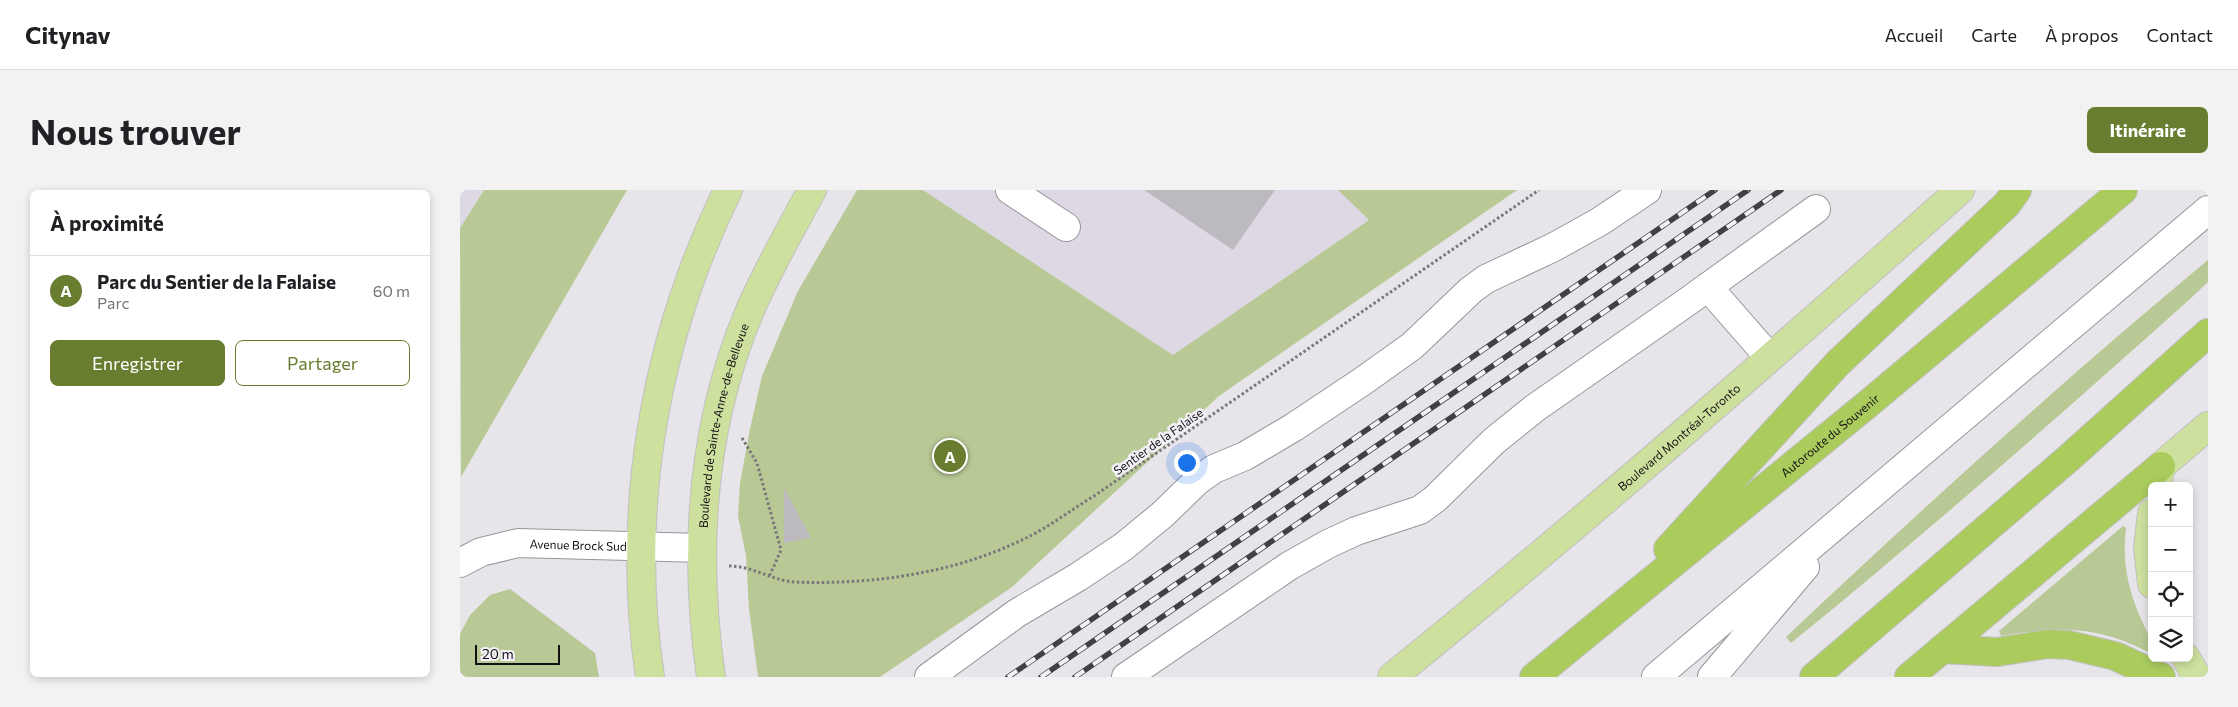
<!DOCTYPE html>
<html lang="fr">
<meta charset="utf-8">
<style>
body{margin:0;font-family:Commissioner,sans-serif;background:#f2f2f2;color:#202124}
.controls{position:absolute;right:15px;bottom:15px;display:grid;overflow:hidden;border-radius:8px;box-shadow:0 2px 8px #0003}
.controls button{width:45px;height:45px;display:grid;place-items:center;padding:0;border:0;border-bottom:1px solid #e0e0e0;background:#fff;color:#202124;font:25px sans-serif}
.scale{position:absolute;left:15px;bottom:12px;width:85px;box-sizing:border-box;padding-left:5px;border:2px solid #111012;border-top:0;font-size:14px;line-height:18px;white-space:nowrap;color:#111012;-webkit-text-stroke:4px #f4f1f8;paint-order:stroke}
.you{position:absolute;left:726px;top:272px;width:18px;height:18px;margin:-12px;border:4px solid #fff;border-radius:50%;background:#1a73e8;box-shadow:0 0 0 8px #1a73e833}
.badge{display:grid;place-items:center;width:32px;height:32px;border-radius:50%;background:#687d2f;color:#fff;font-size:16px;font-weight:700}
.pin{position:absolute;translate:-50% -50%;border:2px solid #fff;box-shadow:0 1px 5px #0006}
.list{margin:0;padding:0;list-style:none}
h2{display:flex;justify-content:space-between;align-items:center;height:65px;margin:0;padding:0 20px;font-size:21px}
h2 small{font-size:16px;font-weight:400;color:#757577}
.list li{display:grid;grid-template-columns:32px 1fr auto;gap:15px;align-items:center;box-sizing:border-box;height:70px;padding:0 20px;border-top:1px solid #e0e0e0}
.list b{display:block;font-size:19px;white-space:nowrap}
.list p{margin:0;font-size:16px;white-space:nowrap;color:#757577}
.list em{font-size:16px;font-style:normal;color:#757577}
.actions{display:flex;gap:10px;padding:15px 20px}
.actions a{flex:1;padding:11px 0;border:1px solid #687d2f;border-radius:8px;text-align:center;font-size:18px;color:#687d2f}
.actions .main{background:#687d2f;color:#fff}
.icon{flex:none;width:28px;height:28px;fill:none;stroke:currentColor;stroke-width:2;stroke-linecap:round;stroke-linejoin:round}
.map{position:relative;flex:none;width:1748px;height:487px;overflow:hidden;border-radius:8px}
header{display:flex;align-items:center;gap:30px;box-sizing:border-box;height:70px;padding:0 25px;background:#fff;border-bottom:1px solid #e0e0e0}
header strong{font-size:24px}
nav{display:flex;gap:28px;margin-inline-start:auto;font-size:18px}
.intro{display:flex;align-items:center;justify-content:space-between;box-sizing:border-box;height:120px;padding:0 30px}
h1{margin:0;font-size:35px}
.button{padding:12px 22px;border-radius:8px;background:#687d2f;color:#fff;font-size:18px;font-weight:700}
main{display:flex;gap:30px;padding:0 30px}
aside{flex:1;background:#fff;border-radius:8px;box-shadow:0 2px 8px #0003}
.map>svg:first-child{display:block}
</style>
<header>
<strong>Citynav</strong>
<nav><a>Accueil</a><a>Carte</a><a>À propos</a><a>Contact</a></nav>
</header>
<div class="intro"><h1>Nous trouver</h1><a class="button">Itinéraire</a></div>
<main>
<aside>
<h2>À proximité<small></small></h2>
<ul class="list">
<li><span class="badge">A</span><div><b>Parc du Sentier de la Falaise</b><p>Parc</p></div><em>60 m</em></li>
</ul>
<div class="actions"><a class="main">Enregistrer</a><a>Partager</a></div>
</aside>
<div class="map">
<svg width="1748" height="487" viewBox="0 0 1748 487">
<rect width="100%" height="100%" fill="#e7e4ea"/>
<path fill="#ded8e5" d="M0,0H24L0,38Z
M463,0H878L909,30L713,165Z"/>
<path fill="#b8c996" d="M24,0H167L1,287L0,38Z
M397,0H463L713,165L909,30L878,0H1057L759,206L552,397L420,487H298L289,419L286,366L278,326L280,293L290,239L302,186L338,101Z
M1748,70V92L1730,109C1599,226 1468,342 1331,453L1326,447C1463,318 1603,190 1748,70Z
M1663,336L1666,338C1662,368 1667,396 1679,424C1685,440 1692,447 1692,464C1638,435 1600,436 1541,446L1539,441Z
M50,399L135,463L139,487H0V444L10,425L30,405Z"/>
<path fill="#bcb9bf" d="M684,0H815L773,60Z
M324,298L351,348L324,353Z"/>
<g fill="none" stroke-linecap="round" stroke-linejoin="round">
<g stroke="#98959b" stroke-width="30">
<g id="minor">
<path d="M550,0L606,37"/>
<path d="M1248,97L1309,167"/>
<path id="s1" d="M0,373L21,362L58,353L242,358"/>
<path d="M469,487L557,423L618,387L663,357L702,325L737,291L754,279L785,266L834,237L903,191L952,156L1011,100L1026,89L1094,57L1139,32L1187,0"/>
<path d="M666,487L829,376L868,354L896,341L960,320L975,309L1034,251L1075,218L1227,112L1356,19"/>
<path d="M1196,487L1748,20"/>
<path d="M1252,487L1345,377"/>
</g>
</g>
<g stroke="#c1c1c1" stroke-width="30">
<g id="major">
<path d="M1697,296L1701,276L1748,236"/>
<path d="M1692,323L1688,358L1692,394"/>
<path d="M1726,468L1737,487"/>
<path d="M190,487C165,321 194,151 268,0"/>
<path id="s2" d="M251,487C233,362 241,235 291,118C309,77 331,39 352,0"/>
<path id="s3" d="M932,487C1126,330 1314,166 1500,0"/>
</g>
</g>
<g stroke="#c1c1c1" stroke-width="30">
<g id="highway">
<path d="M1208,359L1378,173L1547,14L1557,0"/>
<path d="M1482,459L1537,462L1588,454L1609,455L1655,466L1701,487"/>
<path id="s4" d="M1074,487L1409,213L1663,0"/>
<path d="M1354,487L1610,267L1748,143"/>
<path d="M1449,487L1701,276"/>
</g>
</g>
<path stroke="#79777b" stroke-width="3" stroke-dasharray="2.5 2.5" stroke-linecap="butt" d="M282,248L297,273L321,360L310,385
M269,376C293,376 313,391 335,392C413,395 496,383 566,348C589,337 611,320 634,306L1079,0"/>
<use href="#minor" stroke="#fff" stroke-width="28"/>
<use href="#major" stroke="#cde09e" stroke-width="28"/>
<use href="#highway" stroke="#abcb5d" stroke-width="28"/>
<g stroke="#414043" stroke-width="5.5">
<path id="rail" d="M548,487L1255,0
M581,487L1288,0
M615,487L1321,0"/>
</g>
<use href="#rail" stroke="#f4f1f8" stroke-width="4" stroke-dasharray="11" stroke-linecap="butt"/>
</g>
<g text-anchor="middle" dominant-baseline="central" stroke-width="5" stroke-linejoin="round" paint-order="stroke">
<g font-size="12" fill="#111012" stroke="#f4f1f8">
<text stroke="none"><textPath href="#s2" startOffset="254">Boulevard de Sainte-Anne-de-Bellevue</textPath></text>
<text stroke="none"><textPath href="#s4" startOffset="382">Autoroute du Souvenir</textPath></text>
<text stroke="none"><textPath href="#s3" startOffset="374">Boulevard Montréal-Toronto</textPath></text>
<text transform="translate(698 251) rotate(-35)">Sentier de la Falaise</text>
<text stroke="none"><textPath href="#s1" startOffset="122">Avenue Brock Sud</textPath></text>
</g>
</g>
</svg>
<div class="controls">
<button>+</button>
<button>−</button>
<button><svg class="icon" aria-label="locate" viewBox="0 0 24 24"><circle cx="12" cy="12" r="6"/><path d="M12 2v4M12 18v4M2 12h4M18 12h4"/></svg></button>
<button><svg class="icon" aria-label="layers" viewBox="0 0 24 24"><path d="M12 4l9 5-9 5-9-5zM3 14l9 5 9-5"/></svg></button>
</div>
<div class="scale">20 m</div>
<div class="you"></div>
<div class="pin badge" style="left:490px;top:266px">A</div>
</div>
</main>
